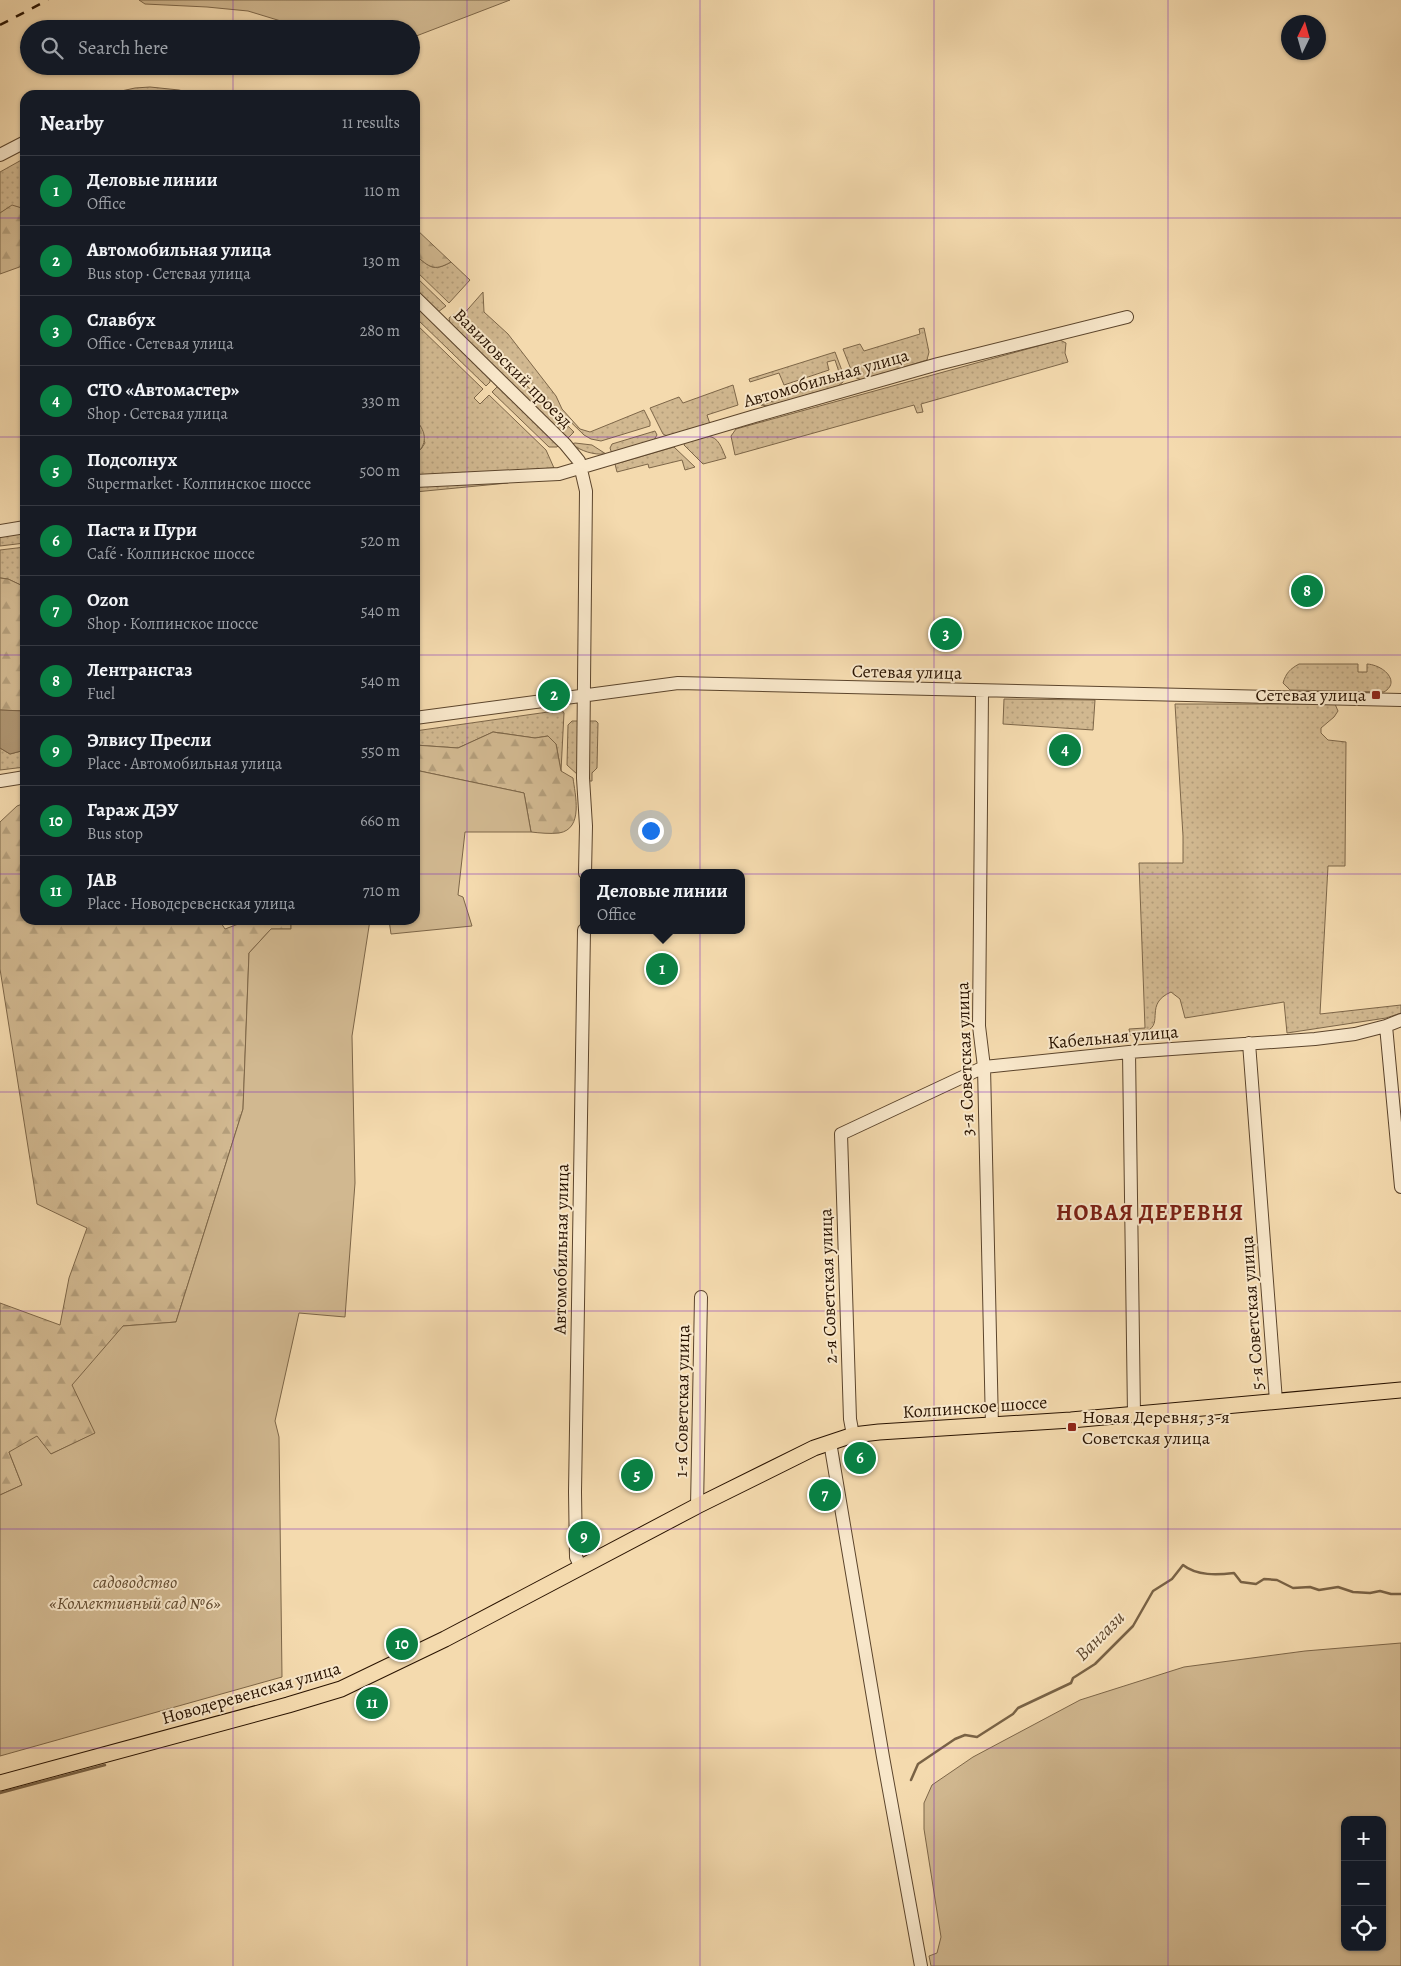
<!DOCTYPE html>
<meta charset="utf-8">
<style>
body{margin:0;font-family:Alegreya,serif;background:#20242c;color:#f1f3f6}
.controls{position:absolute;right:15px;bottom:15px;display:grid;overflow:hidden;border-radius:10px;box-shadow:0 1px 4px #0004}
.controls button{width:45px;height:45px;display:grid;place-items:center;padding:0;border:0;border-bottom:1px solid #363941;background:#171b24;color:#f1f3f6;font:25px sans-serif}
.compass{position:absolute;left:1281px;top:15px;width:45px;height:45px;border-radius:50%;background:#171b24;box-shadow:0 1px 4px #0004;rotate:5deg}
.you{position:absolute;left:650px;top:830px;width:18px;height:18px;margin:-12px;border:4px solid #fff;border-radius:50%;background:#1a73e8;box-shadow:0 0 0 8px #1a73e833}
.badge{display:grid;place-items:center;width:32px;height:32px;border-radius:50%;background:#0b8043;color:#fff;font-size:16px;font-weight:700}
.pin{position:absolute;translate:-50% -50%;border:2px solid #fff;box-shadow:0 1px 5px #0006}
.popup{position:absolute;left:580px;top:869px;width:165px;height:65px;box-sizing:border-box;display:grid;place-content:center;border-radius:10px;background:#171b24;filter:drop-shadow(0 1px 4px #0005);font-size:16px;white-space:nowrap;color:#9ea1a6}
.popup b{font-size:19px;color:#f1f3f6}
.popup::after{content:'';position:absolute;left:50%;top:100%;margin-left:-10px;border:10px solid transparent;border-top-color:#171b24}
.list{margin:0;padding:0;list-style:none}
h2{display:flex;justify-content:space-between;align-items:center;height:65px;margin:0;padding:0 20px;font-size:21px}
h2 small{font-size:16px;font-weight:400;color:#9ea1a6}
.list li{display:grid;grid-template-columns:32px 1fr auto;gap:15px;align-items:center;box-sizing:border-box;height:70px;padding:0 20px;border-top:1px solid #363941}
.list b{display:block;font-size:19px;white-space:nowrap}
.list p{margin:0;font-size:16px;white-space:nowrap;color:#9ea1a6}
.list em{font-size:16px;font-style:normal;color:#9ea1a6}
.icon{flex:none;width:28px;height:28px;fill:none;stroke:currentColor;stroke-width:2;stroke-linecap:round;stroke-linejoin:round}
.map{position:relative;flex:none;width:1401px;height:1966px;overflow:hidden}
.search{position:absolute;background:#171b24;box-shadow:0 1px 4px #0004;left:20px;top:20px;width:400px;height:55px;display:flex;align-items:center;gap:12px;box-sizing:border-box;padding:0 18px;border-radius:28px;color:#9ea1a6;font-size:19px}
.panel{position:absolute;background:#171b24;box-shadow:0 1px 4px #0004;left:20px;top:90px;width:400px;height:835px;border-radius:15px}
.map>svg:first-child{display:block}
</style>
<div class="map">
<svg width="1401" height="1966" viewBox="0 0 1401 1966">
<defs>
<pattern id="grass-dots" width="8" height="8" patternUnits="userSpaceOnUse" patternTransform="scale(1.25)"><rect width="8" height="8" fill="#d1b890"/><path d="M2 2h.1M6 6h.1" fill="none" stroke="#b39d7a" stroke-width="1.8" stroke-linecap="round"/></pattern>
<pattern id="forest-firs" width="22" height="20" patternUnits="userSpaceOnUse" patternTransform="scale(1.25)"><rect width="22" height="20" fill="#d1b890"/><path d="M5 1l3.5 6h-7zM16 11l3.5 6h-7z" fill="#b39d7a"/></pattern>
</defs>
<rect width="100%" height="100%" fill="#f4daae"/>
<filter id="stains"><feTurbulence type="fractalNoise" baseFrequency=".004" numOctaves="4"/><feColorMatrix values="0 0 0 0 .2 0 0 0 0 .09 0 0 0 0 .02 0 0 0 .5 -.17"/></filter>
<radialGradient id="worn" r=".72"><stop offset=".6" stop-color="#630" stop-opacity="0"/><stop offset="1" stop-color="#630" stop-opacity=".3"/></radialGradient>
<path fill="url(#grass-dots)" stroke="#7d6648" d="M150,87L179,90L197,95L151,93L103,95L135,88Z
M25,158V209L12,206L0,213V172Z
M415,255C430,267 433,272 451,262L470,280L449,303L415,270Z
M415,276L446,306L438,312L415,290Z
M483,292L484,312L508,334L556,396L562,409L580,429L590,432L644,410L650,422V426L601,441L591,439L584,435L462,316Z
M415,303L490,377V382L486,386L415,317Z
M454,314L574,432L567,439L450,323L449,318Z
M415,323L483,389L474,398L480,404L489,395L546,450L554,468L415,476V451L421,449L425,443C422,434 417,425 415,417C411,398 418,374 418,354L415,350Z
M924,328L929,352L927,360L862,380L854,377L843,349L860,344L864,351L920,334L919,329Z
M1060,340L1066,343L1065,353L1068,362L921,404L923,412L917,413L914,405L735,455L731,436L736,429Z
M835,352L844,376L843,382L838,386L768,406L761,405L841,378L835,360L827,362L829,370L784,385L779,373L750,382L749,379Z
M733,385L738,405L707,415L710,424L667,436L663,434L650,408L679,397L683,403Z
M497,387H499L559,445L557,447H549L492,392Z
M655,431L657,435L652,443L612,454L610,448L612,444Z
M707,436C719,437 721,447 726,458L703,464L684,445L685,442Z
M575,443L592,445L606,454C592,455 582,451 571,444Z
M674,447L695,467L685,470L682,460L649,468L648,464L617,472L615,464Z
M509,482L508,483L415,492V486Z
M25,532V543L0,546V535Z
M25,547V587L8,579L0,578V550Z
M1299,664H1358V672H1367V664C1384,665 1401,682 1384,692L1290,690L1283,683C1286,673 1290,669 1299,664Z
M1004,699L1095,700L1093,730L1003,724Z
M1175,704H1335L1338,711L1334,717L1321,728V733L1328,740L1346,742L1345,866H1328L1320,1014L1401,1005V1013L1386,1018L1287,1033L1284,1002L1185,1018L1180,999L1171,992C1144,1004 1164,1023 1147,1031C1142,1034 1135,1034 1130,1035L1129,1029L1145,1028L1139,863H1183V836Z
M562,710L564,713L561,771L556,744L548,736L535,738L493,732L458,748L415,745V731Z
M572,721H579L578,775L567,765L568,725Z
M588,721H596L598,723L597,768L592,773V781H589L587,770Z
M0,748L10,754L25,750V767L0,770Z"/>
<path fill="url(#forest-firs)" stroke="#7d6648" d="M12,205L25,209V265L0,274V213Z
M415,228L451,262C433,272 430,267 415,255Z
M415,418C423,429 428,437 421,449L415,451Z
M0,578L8,579L25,587V711L0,710Z
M493,732L535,738L548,736L556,744L561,771L573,778C575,794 584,829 559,833C550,834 540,833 531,832L524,793L415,770V745L458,748Z
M25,803V920H219L225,929L249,920H291V929H271L249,953L243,1109L176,1322L123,1326L96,1433L51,1454L9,1452L22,1485L0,1495V1303L60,1325L69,1278L87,1228L37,1204L0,969V822L17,806Z"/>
<path fill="#d1b890" stroke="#7d6648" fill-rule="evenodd" d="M139,0H510L411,38V29H307L248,11L207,7L145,4Z
M415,770L524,793L531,832H465L458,895L463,897L472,926L391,934L389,920H415Z
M291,920H370L352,1036L355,1183L345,1317L299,1313L275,1421L279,1437L282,1677L0,1756V1495L22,1485L9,1452L37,1436L51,1454L95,1433L72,1385L123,1326L176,1322L243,1109L249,953L271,929H291Z
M1401,1643V1966H931L929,1956L937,1953L941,1937L924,1829V1803L932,1785L973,1757L1080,1700L1184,1667L1305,1651ZM1345,1820H1382V1947H1345Z"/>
<path fill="#af9673" stroke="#796245" d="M0,710L25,711V750L10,754L0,748Z"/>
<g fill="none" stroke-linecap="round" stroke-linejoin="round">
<path stroke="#796245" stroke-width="2.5" d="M911,1780L918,1764L955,1739L965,1735L977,1737L1013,1714L1018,1708L1071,1683L1073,1678L1095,1664L1133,1626L1153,1591L1172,1579L1183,1565C1197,1576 1217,1575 1234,1573L1241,1582L1256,1584L1264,1579L1277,1580L1293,1588L1310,1587L1319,1590L1338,1587L1353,1592L1370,1593L1380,1591L1391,1594H1401
M0,1793L105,1765"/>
<g stroke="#5c452c" stroke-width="14">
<path id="minor" d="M0,155L25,142
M415,297L565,444L579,461L586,491L583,778L586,826L585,873
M415,481L559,474L755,416L938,364L1127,317
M0,531L25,527
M982,692L979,1026L984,1067L992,1426
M415,718L678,683L1401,700
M0,781L25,777
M1386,1026L1401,1187
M1249,1043L1276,1401
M1129,1052L1134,1414
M853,1435L850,1419L841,1134L984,1067L1129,1052L1315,1039L1355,1034L1386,1026L1401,1020
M830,1442L883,1757L921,1966
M697,1506L701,1297
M581,1568L576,1557L575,1492L584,930"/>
</g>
<g stroke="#291300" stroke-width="17">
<path id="major" d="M0,1783L288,1705L341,1689L445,1639L697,1506L814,1448L853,1435L879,1432L1071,1420L1401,1390"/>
</g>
<use href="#minor" stroke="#f8e7ca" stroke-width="12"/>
<use href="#major" stroke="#f4daae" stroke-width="15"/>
<path stroke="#291300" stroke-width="2.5" stroke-dasharray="9 9" stroke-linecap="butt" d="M0,25L48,0"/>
</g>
<path fill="none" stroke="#7b2cbf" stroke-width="1" stroke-opacity="0.55" d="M233,0V29M467,0V1966M700,0V1966M934,0V1966M1168,0V1966M233,66V95M0,218H25M415,218H1401M0,437H25M415,437H1401M0,655H25M415,655H1401M0,874H25M415,874H1401M233,920V1966M0,1092H1401M0,1311H1401M0,1529H1401M0,1748H1401"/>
<g fill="#8f2418" stroke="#f8e7ca" stroke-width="2">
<rect x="1371" y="690" width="10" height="10" rx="2.5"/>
<rect x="1067" y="1422" width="10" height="10" rx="2.5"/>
</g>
<g text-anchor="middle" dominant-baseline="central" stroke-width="4" stroke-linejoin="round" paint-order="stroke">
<g font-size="18" fill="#291300" stroke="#f8e7ca">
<text transform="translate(513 368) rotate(45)">Вавиловский проезд</text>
<text transform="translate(826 378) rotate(-16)">Автомобильная улица</text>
<text transform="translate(907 672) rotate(1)">Сетевая улица</text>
<text transform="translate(1113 1037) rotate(-5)">Кабельная улица</text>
<text transform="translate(965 1059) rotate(-92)">3-я Советская улица</text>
<text transform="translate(561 1249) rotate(-89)">Автомобильная улица</text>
<text transform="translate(828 1286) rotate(-92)">2-я Советская улица</text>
<text transform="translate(1252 1313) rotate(-94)">5-я Советская улица</text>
<text transform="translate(682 1401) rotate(-89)">1-я Советская улица</text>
<text transform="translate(975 1407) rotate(-4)">Колпинское шоссе</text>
<text transform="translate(251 1693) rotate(-16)">Новодеревенская улица</text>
</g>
<g font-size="18" fill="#291300" stroke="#f8e7ca" text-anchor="end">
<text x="1366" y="695">Сетевая улица</text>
<text x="1082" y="1417" text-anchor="start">Новая Деревня, 3-я<tspan x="1082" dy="21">Советская улица</tspan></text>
</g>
<g font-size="18" font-style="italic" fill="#644d32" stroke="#f8e7ca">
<text x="135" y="1582">садоводство<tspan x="135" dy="21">«Коллективный сад №6»</tspan></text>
</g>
<g font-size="19" font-style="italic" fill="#5f472e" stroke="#f8e7ca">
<text transform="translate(1100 1636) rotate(-45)">Вангази</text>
</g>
<g font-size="22" font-weight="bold" letter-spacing="1" fill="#7a1f14" stroke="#f8e7ca">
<text x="1150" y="1213">НОВАЯ ДЕРЕВНЯ</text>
</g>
</g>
<rect width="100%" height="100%" filter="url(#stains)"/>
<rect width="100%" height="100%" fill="url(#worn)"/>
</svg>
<div class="controls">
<button>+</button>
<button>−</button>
<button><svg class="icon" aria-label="locate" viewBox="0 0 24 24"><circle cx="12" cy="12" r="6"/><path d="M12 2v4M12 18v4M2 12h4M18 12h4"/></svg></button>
</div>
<svg class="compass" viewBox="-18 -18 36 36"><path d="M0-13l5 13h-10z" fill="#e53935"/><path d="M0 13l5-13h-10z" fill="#9ea1a6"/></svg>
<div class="you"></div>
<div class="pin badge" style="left:662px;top:969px">1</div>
<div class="popup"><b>Деловые линии</b>Office</div>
<div class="pin badge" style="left:554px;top:695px">2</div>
<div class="pin badge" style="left:946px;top:634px">3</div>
<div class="pin badge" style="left:1065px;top:750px">4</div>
<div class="pin badge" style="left:637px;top:1475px">5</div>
<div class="pin badge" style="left:860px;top:1458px">6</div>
<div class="pin badge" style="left:825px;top:1495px">7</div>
<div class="pin badge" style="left:1307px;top:591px">8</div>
<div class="pin badge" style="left:584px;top:1537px">9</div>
<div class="pin badge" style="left:402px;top:1644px">10</div>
<div class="pin badge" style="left:372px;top:1703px">11</div>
<div class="search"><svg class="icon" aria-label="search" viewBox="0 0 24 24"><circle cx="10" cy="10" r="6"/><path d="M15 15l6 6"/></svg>Search here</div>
<section class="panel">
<h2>Nearby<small>11 results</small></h2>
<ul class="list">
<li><span class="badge">1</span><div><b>Деловые линии</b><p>Office</p></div><em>110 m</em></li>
<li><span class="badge">2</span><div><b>Автомобильная улица</b><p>Bus stop · Сетевая улица</p></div><em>130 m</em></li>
<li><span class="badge">3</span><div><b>Славбух</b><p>Office · Сетевая улица</p></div><em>280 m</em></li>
<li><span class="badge">4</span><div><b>СТО «Автомастер»</b><p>Shop · Сетевая улица</p></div><em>330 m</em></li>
<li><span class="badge">5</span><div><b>Подсолнух</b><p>Supermarket · Колпинское шоссе</p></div><em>500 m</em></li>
<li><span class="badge">6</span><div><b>Паста и Пури</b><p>Café · Колпинское шоссе</p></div><em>520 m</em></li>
<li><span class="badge">7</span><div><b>Ozon</b><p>Shop · Колпинское шоссе</p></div><em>540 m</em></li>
<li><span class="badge">8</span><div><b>Лентрансгаз</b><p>Fuel</p></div><em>540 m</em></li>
<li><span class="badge">9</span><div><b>Элвису Пресли</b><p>Place · Автомобильная улица</p></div><em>550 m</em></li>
<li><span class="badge">10</span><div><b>Гараж ДЭУ</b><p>Bus stop</p></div><em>660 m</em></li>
<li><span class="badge">11</span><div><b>JAB</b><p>Place · Новодеревенская улица</p></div><em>710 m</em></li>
</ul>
</section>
</div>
